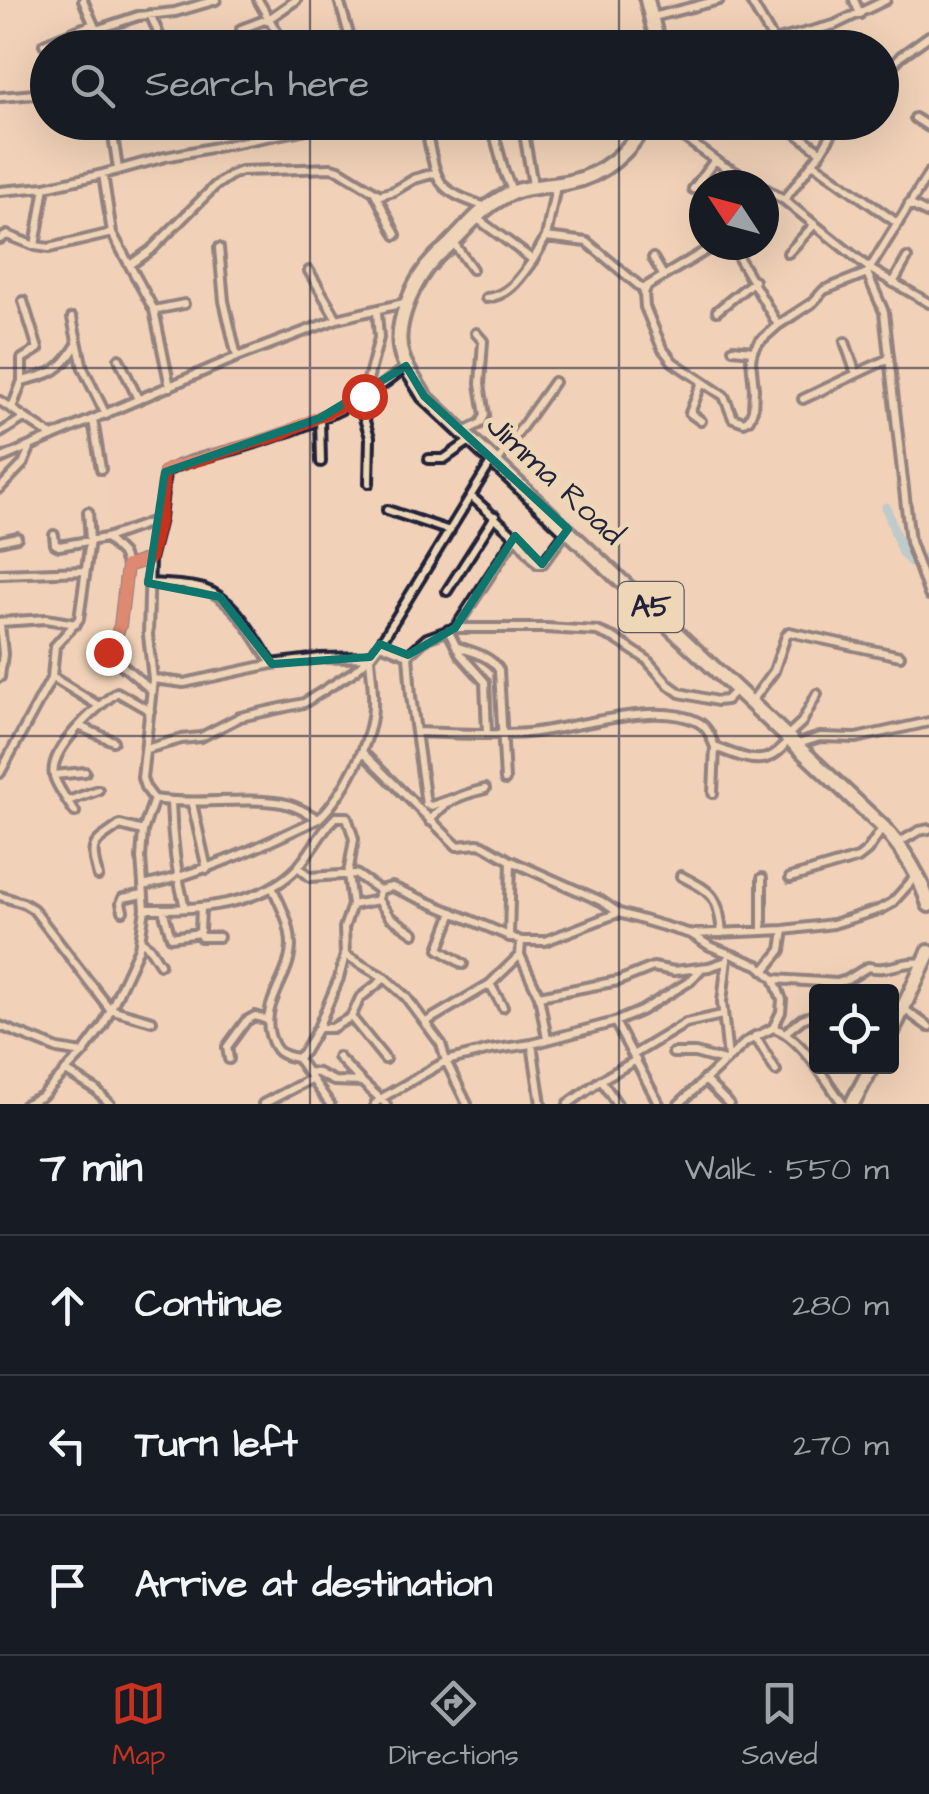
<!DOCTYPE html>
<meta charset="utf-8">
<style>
body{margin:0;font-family:"Architects Daughter",sans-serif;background:#20242c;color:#f1f3f6}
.controls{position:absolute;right:30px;bottom:30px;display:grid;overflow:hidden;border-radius:10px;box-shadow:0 10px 40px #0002}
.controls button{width:90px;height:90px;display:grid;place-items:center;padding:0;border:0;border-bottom:2px solid #363941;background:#171b24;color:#f1f3f6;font:50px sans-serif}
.compass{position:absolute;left:689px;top:170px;width:90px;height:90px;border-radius:50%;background:#171b24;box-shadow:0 10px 40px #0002;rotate:306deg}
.stop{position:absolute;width:30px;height:30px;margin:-22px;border:8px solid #c8321e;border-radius:50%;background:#fff}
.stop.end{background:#c8321e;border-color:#fff;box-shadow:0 2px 10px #0008}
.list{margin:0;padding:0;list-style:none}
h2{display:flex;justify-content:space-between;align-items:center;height:130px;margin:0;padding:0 40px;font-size:42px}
h2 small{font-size:32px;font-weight:400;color:#9ea1a6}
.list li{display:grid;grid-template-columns:65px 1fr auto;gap:30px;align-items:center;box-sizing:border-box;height:140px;padding:0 40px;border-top:2px solid #363941}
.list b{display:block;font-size:38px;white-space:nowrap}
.list em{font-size:32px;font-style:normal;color:#9ea1a6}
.icon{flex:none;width:55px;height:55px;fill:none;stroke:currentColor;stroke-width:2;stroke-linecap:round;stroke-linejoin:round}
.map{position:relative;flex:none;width:929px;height:1104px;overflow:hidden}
.search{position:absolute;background:#171b24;box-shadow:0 10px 40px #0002;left:30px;right:30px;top:30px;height:110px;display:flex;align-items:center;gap:25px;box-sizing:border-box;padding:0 35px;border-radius:55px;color:#9ea1a6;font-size:38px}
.sheet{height:550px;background:#171b24}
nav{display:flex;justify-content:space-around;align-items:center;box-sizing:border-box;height:140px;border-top:2px solid #363941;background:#171b24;font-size:28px;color:#9ea1a6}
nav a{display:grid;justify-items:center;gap:5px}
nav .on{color:#c8321e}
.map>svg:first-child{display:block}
</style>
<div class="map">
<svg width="929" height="1104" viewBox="0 0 929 1104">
<rect width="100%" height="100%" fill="#f1d2b8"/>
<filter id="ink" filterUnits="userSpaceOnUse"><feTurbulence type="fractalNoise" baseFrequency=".01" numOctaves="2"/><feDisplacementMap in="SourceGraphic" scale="20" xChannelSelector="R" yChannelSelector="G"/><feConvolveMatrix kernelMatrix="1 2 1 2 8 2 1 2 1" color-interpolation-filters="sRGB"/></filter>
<g filter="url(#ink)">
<path fill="#f4ccb9" d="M364,327L378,353L363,392L274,434L160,464L161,512L110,526L107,476L98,428L302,340Z"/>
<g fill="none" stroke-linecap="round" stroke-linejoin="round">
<path stroke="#81c3e1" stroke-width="9" d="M886,507L902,553L912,563L929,556"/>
<g stroke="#22223b" stroke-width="14">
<path id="minor" d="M83,0L96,30L98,48
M258,0L286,48
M339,0L353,48
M750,0L774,41L751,48
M854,0L860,14
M150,14L165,48
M653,17L719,0
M241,29L270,18L296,0
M96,30L138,16L175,12L216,0
M774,41L834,25L886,0
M44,44L93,24
M882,77L901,56L929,36
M0,97L48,93
M915,118L929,127
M111,122L118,169
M522,122L533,185
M663,122L722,165L760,185
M769,122L783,123L821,152
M495,137L504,171L513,193
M428,139C438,188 439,190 486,207
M813,163L897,223
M103,174L112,233L154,310L170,387
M764,188L784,200L870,269L929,303
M693,189L715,160
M0,191L45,187L103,174L165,157L343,122
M375,193L396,235
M784,200L821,152L839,122
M909,204L929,214
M475,217L533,260L546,237L556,186
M546,237L587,242L644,290
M0,239L7,235L35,246L49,248L112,233
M453,242L472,269
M715,245L647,286L644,293L645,307L662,348L673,362L724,396L733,418L744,422L749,419L753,410L754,389L751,360L753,351L759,342L778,325L812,303L824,290L867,273L929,173
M731,245L778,325
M35,246L45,187
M219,248L224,301L237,357
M788,253L814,225
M653,258L663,275
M130,265L151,250L215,186L231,175L241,171L331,168L339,170L380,195L394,191L414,179L435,173
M309,271L337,319
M867,273L884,312L910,542L929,595
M893,283L907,258
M486,298C509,296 520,278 533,260
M154,310L184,304
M717,311L754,281
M72,318L83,368L106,415
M845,342L856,374
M733,349L753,351
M119,359L138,399
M22,381C51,374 60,372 76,346
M364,395L379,338L377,312
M803,399L888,359
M358,400L370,437L369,483
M0,401L52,436
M12,408L22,381V359L38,349L23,301
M320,418L321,462
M93,420L101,469
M701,421L690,413L702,382
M464,432L481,423L485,415L480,384L483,341L476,333
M0,433L24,418
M0,459L237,357L337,319L404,303
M429,459H444L471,440
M497,462L554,382
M0,488L23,464L30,448
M472,497L515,536L538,564H542L566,532
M387,510L450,531
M54,535L55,544L59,546L106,538L160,519
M106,538L122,554L127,566L120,626L109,654L150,689
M0,541L17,537
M127,566L149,559
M0,574L84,571
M148,583C166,584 186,584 204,589C236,599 254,638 272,664
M447,591L495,516
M0,622L46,619L76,624
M0,624L3,654L0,677
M456,627L515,537
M448,630L460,654L485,682L487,733
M380,644L408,655L411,696L426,804L431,806L451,799
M458,647C472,652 491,656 499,670L505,780
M408,655L427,638L455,628H546L597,631L614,638L646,659L669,685L680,693L717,701L726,700L736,690
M52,677L99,706
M153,679L184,683L272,664L320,658L369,657
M752,701L774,671L786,636L789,632L900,656
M79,726L113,741
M418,732C454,733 491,736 527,733C574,729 655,700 698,722C708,727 711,738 715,747C745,758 767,771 788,740
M788,735L802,722L817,694
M798,744L820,737L856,738L929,722
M146,749L181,739L201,737L240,717L304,703L353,672L370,657L380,644L492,461
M362,752L457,846L477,844L483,845L511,861L601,901L619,913L691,934L710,946L758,965L774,979L782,1000L781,1012L773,1028
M0,773L52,677L55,646L79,619L90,540L88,512
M54,775L85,772
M713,793L715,747
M154,799C197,806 240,796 282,803C295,805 307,813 319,819C344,794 372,742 373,706C374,690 371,674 370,658
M68,801L98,790
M171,802C172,839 176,873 185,908
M192,803L207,869
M75,812C68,802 57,787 54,776C48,749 97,707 117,692L150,711
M430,821C445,800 461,795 485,789
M898,843L919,831L929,829
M298,867L310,877L356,874L379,890
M98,876C89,842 92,845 120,825L143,831
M681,876C713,893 718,895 722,933
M762,878V930
M790,878L858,858L867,851L882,829
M143,886C205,873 261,846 318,819
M272,887C281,906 291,924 291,946C290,979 261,1002 270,1035C275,1052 280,1055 297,1058
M0,896L23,903L33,909L110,1009L152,1021
M378,900L379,890L392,887L521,941H545L618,913
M378,900L390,917L414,933
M352,905L378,900
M145,909C195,910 262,906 298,867C312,851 321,831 336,817H347L354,839L348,874L352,905L344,928L345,955L339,978L318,1028L304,1052L297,1058L330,1104
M163,910L171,937L200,933L201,937H219
M123,911L121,903L123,898L143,894
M453,912L439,949L463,964
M200,933L201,907
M692,934L784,930L833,924L881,909L892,903L917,875
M509,937L511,861
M141,941L149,947L160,964
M521,941L520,955L539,996L547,1039
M345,955L385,978L406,997L441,1044L446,1061L467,1104
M727,959L722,1002L728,1058
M764,971L781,950L784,930
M774,979L837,983L847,980L868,967C889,972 902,960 924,963
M490,984L503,1007
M539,996L618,981L653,967L674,971L709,967L727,961
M904,1009L929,1027
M426,1022L490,984L520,955
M615,1022L659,1104
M0,1026L58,1049L83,1053
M318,1028H332L351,1017
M786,1032L802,1019L816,1014
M755,1036L776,1071
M532,1044L541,1104
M673,1053H695L724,1061
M633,1055L686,1023L722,1015
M338,1057L361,1081
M229,1059L227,1047L246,1021L255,1016L267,1020
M385,1059L351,1017L360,998L385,978
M66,1071L96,1090L110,1104
M307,1072L318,1073L334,1081L362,1082L386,1104
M704,1079L729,1104
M601,1080L617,1104
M26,1104L42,1096L83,1053L103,1026L139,948L145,909L141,858L143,831L154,799L145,787L142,778L153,679L148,635L150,559L160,519L165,472C188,459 220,454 246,446C302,429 361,406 405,367
M263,1104L311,1079
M375,1104L380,1099L446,1061L490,1050L532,1044L615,1022L641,1011L690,981L702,968
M568,1104L601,1080L636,1060
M679,1104L746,1042L773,1028C799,1034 827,1082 843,1104"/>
</g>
<g stroke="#22223b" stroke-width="20">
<path id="trunk" d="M647,0L659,48
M646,122C631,151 602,176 570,182C548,187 524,185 503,197C481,209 469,225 452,242C447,248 440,252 435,258C414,279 392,326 402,356C406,370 417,383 424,396L883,827C904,850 920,876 929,905
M892,1032L929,952
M852,1104L872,1066"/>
</g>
<use href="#minor" stroke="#eed7b7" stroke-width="6"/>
<use href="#trunk" stroke="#eed7b7" stroke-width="12"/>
</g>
</g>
<g fill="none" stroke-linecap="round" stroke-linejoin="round" filter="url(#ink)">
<path stroke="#c8321e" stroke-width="12" d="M108,652L120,626L127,566L150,559L160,519L164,475L166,470L277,436L364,396"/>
</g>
<path d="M0 0H929V1104H0ZM406,366L424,396L568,529L542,564L515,536L455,628L408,655L380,644L370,657L272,664L220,597L148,583L165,472L320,418Z" fill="#f1d2b8" fill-opacity=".55" fill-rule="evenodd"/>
<path fill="none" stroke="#0f766e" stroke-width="8" stroke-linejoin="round" d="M406,366L424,396L568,529L542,564L515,536L455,628L408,655L380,644L370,657L272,664L220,597L148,583L165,472L320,418Z"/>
<path fill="none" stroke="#22223b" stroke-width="2.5" stroke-opacity="0.55" d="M310,0V48M619,0V48M310,122V1104M619,122V1104M0,368H929M0,736H929"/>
<g text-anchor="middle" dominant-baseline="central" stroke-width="10" stroke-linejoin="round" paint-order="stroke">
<rect fill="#eed7b7" stroke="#5f5860" stroke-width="2.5" x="618.5" y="582" width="65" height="50" rx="8"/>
<g font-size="30" font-weight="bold" fill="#22223b">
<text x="651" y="607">A5</text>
</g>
<g font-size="32" fill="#22223b" stroke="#eed7b7">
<text transform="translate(555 480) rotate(43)">Jimma Road</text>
</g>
</g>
</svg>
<div class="controls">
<button><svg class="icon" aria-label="locate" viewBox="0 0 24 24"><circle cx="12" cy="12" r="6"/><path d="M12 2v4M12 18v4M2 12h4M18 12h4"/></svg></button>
</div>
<svg class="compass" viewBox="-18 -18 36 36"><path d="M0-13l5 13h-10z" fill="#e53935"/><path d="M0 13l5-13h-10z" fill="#9ea1a6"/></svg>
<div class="stop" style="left:364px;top:396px"></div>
<div class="stop end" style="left:108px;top:652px"></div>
<div class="search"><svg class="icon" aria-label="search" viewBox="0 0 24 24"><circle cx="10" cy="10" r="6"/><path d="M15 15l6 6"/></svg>Search here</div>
</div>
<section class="sheet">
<h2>7 min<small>Walk · 550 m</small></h2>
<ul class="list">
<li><svg class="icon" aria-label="ahead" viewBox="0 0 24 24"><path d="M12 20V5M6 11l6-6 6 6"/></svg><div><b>Continue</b></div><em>280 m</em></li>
<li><svg class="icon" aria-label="left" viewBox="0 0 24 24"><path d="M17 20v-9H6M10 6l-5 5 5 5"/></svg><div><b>Turn left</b></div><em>270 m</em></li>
<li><svg class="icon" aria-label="arrive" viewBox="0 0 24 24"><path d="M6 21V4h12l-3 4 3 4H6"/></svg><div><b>Arrive at destination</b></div></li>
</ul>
</section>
<nav>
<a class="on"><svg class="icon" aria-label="map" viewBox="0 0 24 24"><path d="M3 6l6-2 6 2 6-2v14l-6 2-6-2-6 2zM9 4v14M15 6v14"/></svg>Map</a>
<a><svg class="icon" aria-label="directions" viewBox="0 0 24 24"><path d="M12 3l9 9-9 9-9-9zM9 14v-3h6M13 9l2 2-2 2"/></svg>Directions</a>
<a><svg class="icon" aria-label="saved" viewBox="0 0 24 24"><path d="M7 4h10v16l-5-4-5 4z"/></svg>Saved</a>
</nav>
